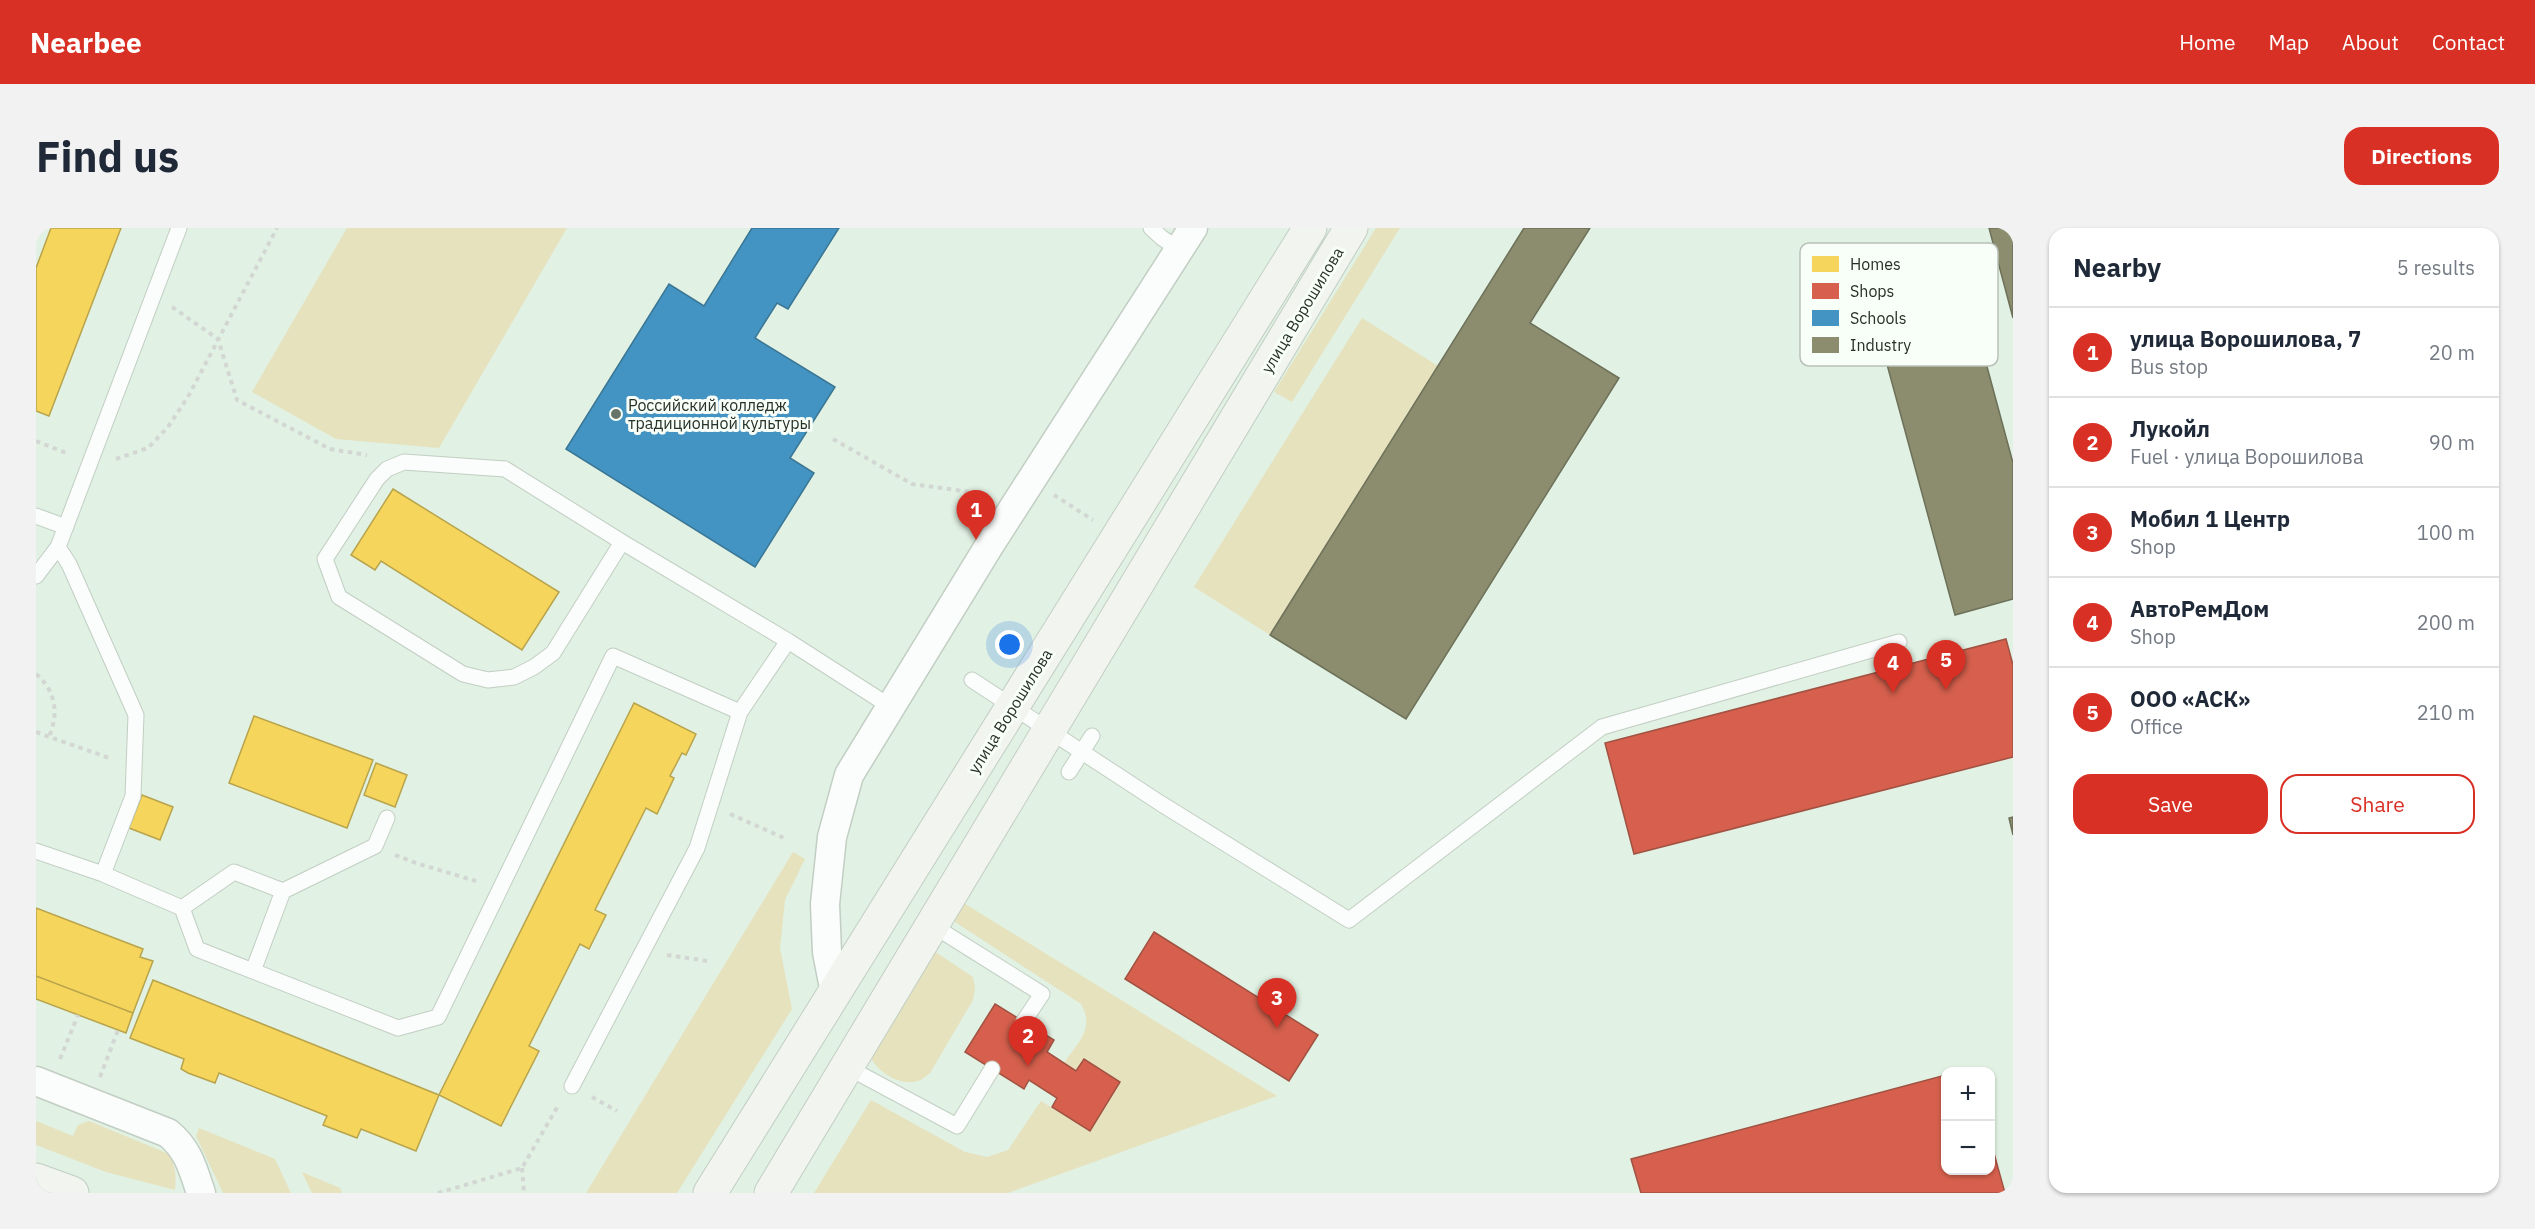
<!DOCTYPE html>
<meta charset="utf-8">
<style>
body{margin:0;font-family:"IBM Plex Sans",sans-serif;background:#f2f2f3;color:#1f2937}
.controls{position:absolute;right:18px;bottom:18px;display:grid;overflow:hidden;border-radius:12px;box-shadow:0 2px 4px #0004}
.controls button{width:54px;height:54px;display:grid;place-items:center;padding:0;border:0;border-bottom:2px solid #e0e1e3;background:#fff;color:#1f2937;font:30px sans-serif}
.you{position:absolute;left:974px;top:417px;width:21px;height:21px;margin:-15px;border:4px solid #fff;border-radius:50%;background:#1a73e8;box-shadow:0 0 0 9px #1a73e833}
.badge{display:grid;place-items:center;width:39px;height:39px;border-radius:50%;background:#d93025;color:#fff;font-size:20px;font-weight:700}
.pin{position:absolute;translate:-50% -50px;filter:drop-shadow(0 2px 3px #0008)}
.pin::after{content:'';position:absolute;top:32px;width:21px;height:18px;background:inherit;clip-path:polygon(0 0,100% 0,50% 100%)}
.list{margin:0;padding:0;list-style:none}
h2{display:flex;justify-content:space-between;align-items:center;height:78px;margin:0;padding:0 24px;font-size:26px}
h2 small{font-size:20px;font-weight:400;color:#747a83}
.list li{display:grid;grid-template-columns:39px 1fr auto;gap:18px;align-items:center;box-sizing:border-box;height:90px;padding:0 24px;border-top:2px solid #e0e1e3}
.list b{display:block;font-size:22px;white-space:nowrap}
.list p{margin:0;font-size:20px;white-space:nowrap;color:#747a83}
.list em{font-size:20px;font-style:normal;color:#747a83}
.actions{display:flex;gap:12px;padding:18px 24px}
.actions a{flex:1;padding:14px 0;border:2px solid #d93025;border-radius:18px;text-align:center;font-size:21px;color:#d93025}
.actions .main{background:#d93025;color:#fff}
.map{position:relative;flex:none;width:1977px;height:965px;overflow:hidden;border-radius:18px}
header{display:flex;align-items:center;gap:36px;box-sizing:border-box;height:84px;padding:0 30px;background:#d93025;color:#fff}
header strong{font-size:28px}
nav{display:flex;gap:33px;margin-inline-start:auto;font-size:21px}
.intro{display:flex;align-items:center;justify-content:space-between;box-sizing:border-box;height:144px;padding:0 36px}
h1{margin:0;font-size:42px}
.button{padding:15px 27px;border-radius:18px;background:#d93025;color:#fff;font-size:21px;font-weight:700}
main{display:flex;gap:36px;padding:0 36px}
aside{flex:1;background:#fff;border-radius:18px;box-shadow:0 2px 4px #0004}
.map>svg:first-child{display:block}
</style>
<header>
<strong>Nearbee</strong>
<nav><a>Home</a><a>Map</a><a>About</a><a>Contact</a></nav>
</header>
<div class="intro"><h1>Find us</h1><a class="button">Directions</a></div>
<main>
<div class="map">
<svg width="1977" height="965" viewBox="0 0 1977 965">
<rect width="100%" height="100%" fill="#e1f1e3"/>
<path fill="#e6e2be" d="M311,0H531L403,220L300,211L216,164Z
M1340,0H1364L1256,174L1238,164Z
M1326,90L1402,138L1234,407L1158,359Z
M757,624L769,631L749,672L744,720L756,781L641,965H550Z
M921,671L1241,868L972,965H778L835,872L929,924L951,929L972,922L1005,873L1054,903L1084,855L1048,831L1040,843L1028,835C1042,814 1059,801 1045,776L919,694L914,687Z
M895,721L937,749L939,759L937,772L894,845C890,848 886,852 882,853C863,859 838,842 833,825Z
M0,893L37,908L42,897L53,893L133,926C140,939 140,948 139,962L70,944L0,917Z
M163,900L239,931L255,965H187L160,908Z
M266,944L304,960L306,965H276Z"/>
<path fill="#f6d55c" stroke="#b8a44c" stroke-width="1.5" d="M15,0H85L13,188L0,183V40Z
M357,261L523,364L486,422L345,333L339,342L315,327Z
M598,475L660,506L650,527L646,525L634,548L638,550L621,586L610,580L559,682L570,687L553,721L544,716L493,818L503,823L465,898L403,867Z
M218,488L337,532L311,600L193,555Z
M340,535L371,547L359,579L328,567Z
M106,567L137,579L124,612L93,600Z
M0,680L107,721L104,729L117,733L97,785L0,748Z
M0,748L97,785L90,805L0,771Z
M117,752L403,867L380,923L325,901L321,910L287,897L291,888L183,845L179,855L152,845L145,841L148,831L94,810Z"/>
<path fill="#d6604d" stroke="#a15242" stroke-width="1.5" d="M1970,411L1977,437V529L1598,626L1569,515Z
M1118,704L1282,807L1253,853L1089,751Z
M959,776L1018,812L1011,824L1040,843L1048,831L1084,854L1054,903L1016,879L1021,870L993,852L988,861L929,824Z
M1910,847V942H1954V911L1969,965H1605L1595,931Z"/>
<path fill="#4393c3" stroke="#3a7694" stroke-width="1.5" d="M716,0H803L752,81L741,75L719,110L799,159L754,230L778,245L719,339L530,221L633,56L668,78Z"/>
<path fill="#8c8c6e" stroke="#6d7159" stroke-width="1.5" d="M1488,0H1554L1494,95L1583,150L1370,491L1234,407Z
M1953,0H1977V90Z
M1923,35L1977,235V371L1919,387L1830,59Z
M1977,589V607L1973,590Z"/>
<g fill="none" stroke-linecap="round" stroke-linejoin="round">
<g stroke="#c2cec3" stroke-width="17">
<path id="lane" d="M1115,0L1126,10L1143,21
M0,288L30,299
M586,314L517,425L498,439L478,449L452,452L427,446L303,369L289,331L341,251L351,241L368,234L469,241L586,314L752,413L855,479
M22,319L33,336L100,487L97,568L67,646
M0,348L22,319L143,0
M936,452L1124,575L1313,692L1566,499L1863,414
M1033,544L1056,508
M0,623L67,646L146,680L161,721L362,800L402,789L577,428L704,484L752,413
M146,680L198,644L247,663
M896,697L1006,766L988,793
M217,743L247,663L339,618L351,590
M811,839L921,898L956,841
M536,858L661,620L704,484"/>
</g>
<g stroke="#c2cec3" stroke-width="31">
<path id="street" d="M799,765L791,724L789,676L796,609L813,547L953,318L1157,0
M0,853L132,905C152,921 157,941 165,965"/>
</g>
<g stroke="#c2cec3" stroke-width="35">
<path id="secondary" d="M0,952L36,965
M674,965L1274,0
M735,965L1315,0"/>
</g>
<path stroke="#d3d7d3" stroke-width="4" stroke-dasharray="4.5 4.5" stroke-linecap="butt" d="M136,79L182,111L201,172L294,221L331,227
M797,211L876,256L950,266
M0,213L33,226
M80,231L112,220L132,199L153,167L241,0
M1018,267L1057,292
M0,446C20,463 23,485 13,509
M0,504L76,531
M694,586L748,610
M359,627L380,635L443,654
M631,727L672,733
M24,831L42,787
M64,849L82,802
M556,869L581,883
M486,940L488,965
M402,965L486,940L523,876"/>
<use href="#lane" stroke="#fafdfb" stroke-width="15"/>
<use href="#street" stroke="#fafdfb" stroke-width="28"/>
<use href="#secondary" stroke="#f1f4ef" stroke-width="33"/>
</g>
<circle fill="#677469" stroke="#f8fef8" stroke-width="2" cx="580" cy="186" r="6"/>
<g text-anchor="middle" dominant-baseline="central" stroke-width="6" stroke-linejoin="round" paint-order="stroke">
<g font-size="16" fill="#263127" stroke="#f8fef8">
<text transform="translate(1266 82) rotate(-59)">улица Ворошилова</text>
<text transform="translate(974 483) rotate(-58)">улица Ворошилова</text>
</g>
<g font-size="16" fill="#263127" stroke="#f8fef8" text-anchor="start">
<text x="592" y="177">Российский колледж<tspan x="592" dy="18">традиционной культуры</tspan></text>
</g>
</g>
<rect x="1764" y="15" width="198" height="123" rx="9" fill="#f8fef8" stroke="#b9c0b9" stroke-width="1.5"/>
<rect x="1776" y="28" width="27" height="16" fill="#f6d55c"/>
<rect x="1776" y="55" width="27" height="16" fill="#d6604d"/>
<rect x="1776" y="82" width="27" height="16" fill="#4393c3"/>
<rect x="1776" y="109" width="27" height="16" fill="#8c8c6e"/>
<g font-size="16" fill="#263127">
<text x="1814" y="42">Homes</text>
<text x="1814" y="69">Shops</text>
<text x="1814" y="96">Schools</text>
<text x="1814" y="123">Industry</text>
</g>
</svg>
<div class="controls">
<button>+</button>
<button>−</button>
</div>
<div class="you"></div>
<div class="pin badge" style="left:940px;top:312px">1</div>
<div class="pin badge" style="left:992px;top:838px">2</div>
<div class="pin badge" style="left:1241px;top:800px">3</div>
<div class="pin badge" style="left:1857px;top:465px">4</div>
<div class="pin badge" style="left:1910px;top:462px">5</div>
</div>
<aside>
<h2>Nearby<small>5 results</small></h2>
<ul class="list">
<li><span class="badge">1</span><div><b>улица Ворошилова, 7</b><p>Bus stop</p></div><em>20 m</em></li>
<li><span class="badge">2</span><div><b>Лукойл</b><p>Fuel · улица Ворошилова</p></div><em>90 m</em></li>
<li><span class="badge">3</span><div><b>Мобил 1 Центр</b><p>Shop</p></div><em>100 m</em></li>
<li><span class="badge">4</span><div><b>АвтоРемДом</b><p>Shop</p></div><em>200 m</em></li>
<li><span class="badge">5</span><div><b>ООО «АСК»</b><p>Office</p></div><em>210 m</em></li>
</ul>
<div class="actions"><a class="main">Save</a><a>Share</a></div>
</aside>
</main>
